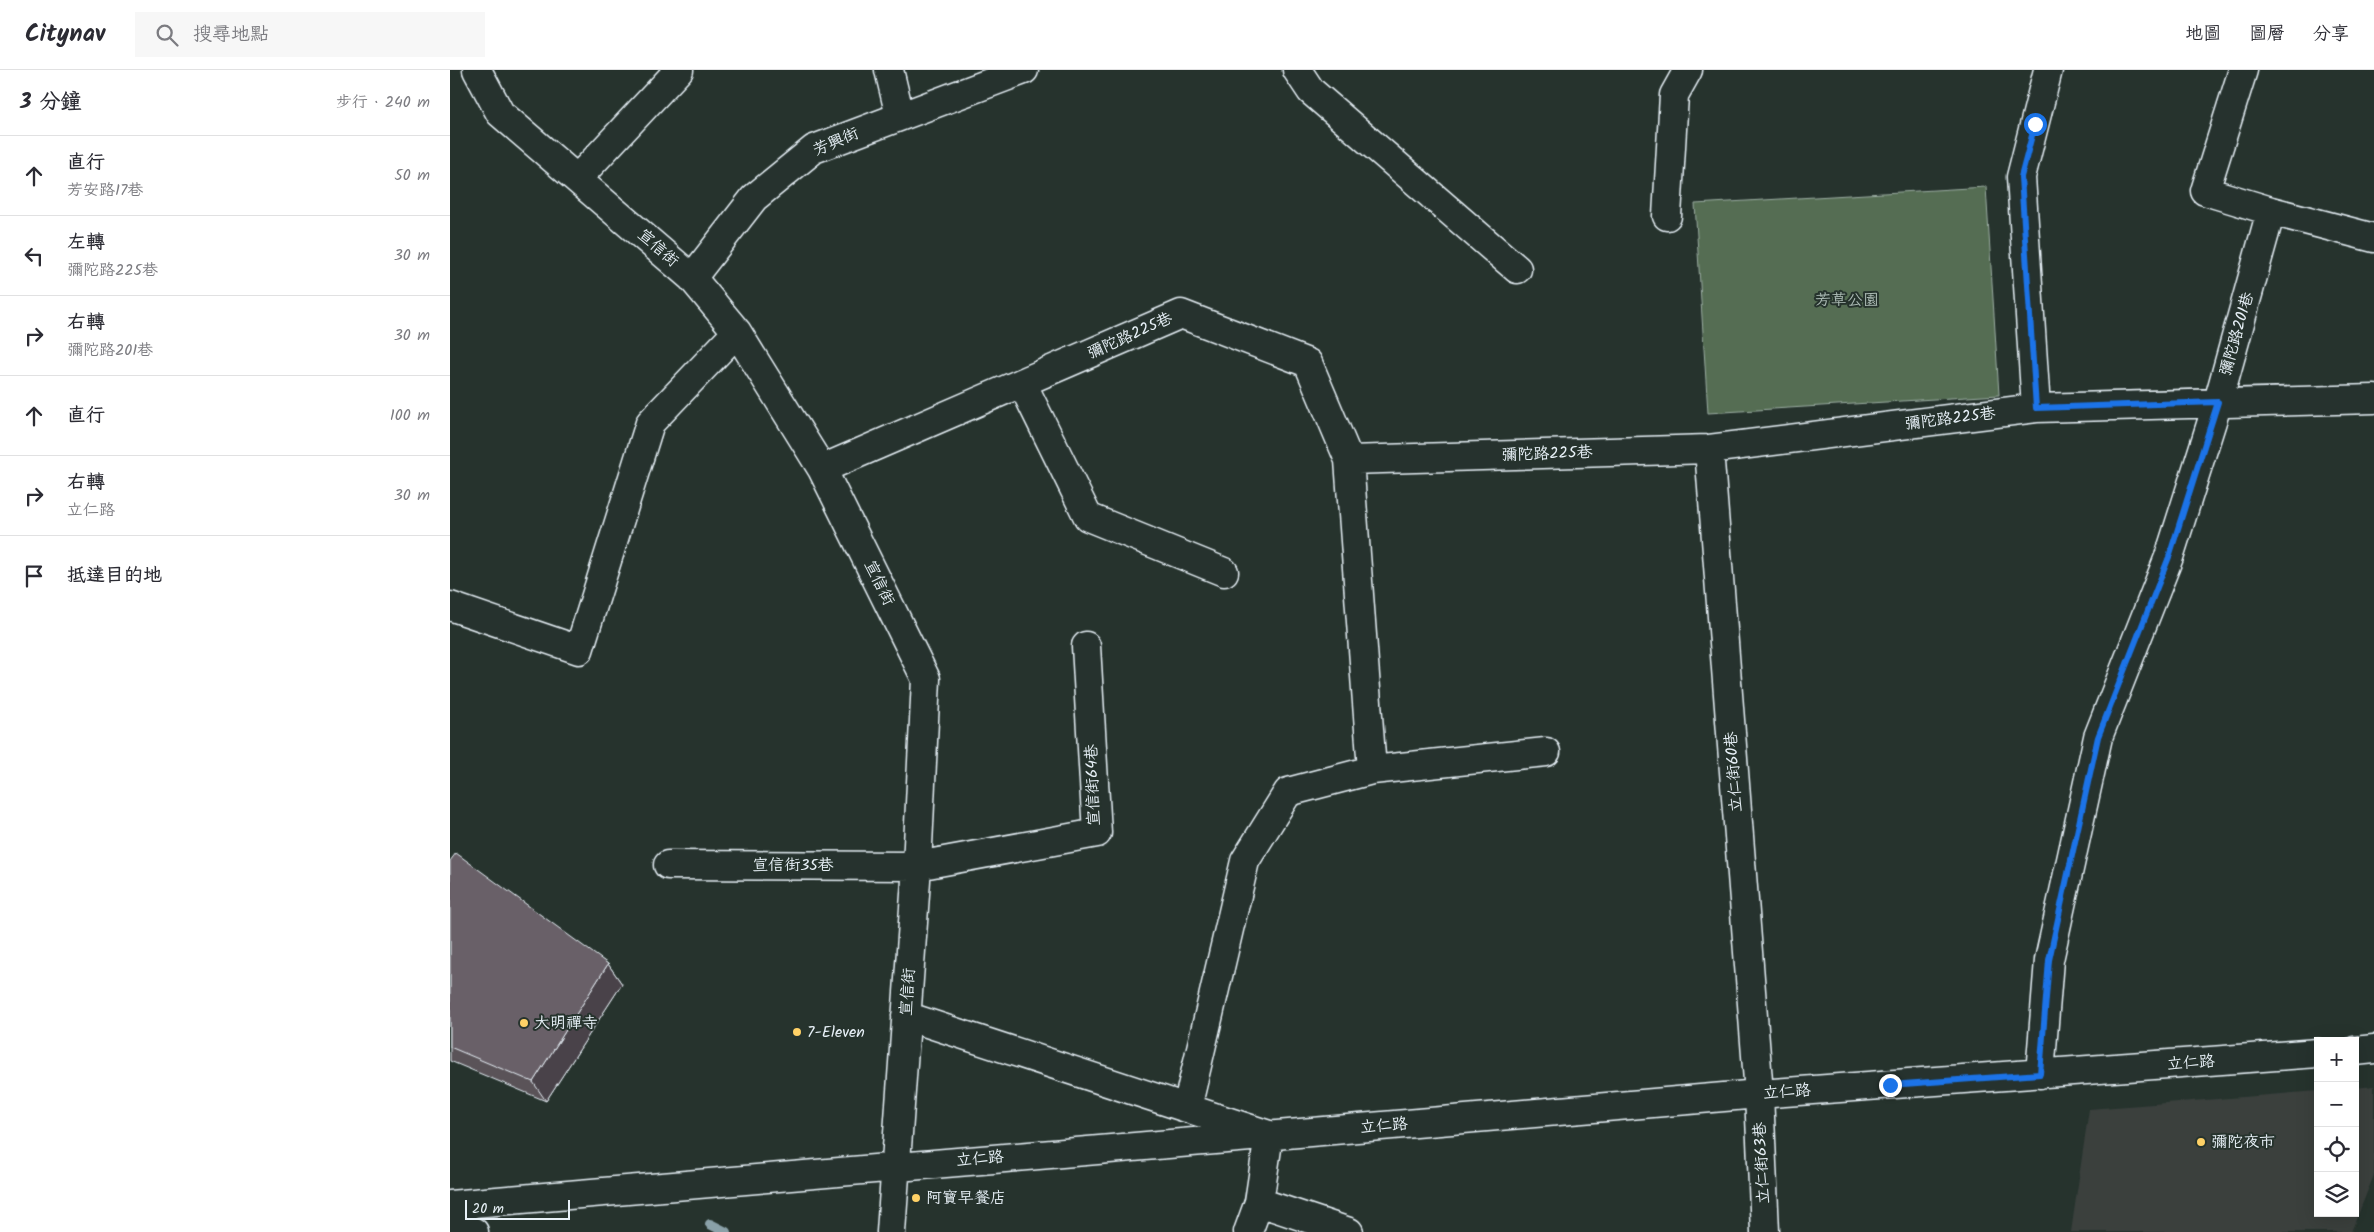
<!DOCTYPE html>
<html lang="zh-TW">
<meta charset="utf-8">
<style>
body{margin:0;font-family:Kalam,"LXGW WenKai TC",sans-serif;background:#f7f7f7;color:#2b2b33}
.controls{position:absolute;right:15px;bottom:15px;display:grid;overflow:hidden;border-radius:0px;box-shadow:0 5px 20px #0002}
.controls button{width:45px;height:45px;display:grid;place-items:center;padding:0;border:0;border-bottom:1px solid #e1e1e2;background:#fff;color:#2b2b33;font:25px sans-serif}
.scale{position:absolute;left:15px;bottom:12px;width:105px;box-sizing:border-box;padding-left:5px;border:2px solid #e8f1f8;border-top:0;font-size:14px;line-height:18px;white-space:nowrap;color:#e8f1f8;-webkit-text-stroke:4px #26332d;paint-order:stroke}
.stop{position:absolute;width:15px;height:15px;margin:-11px;border:4px solid #1a73e8;border-radius:50%;background:#fff}
.stop.end{background:#1a73e8;border-color:#fff;box-shadow:0 1px 5px #0008}
.list{margin:0;padding:0;list-style:none}
h2{display:flex;justify-content:space-between;align-items:center;height:65px;margin:0;padding:0 20px;font-size:21px}
h2 small{font-size:16px;font-weight:400;color:#7c7c81}
.list li{display:grid;grid-template-columns:32px 1fr auto;gap:15px;align-items:center;box-sizing:border-box;height:80px;padding:0 20px;border-top:1px solid #e1e1e2}
.list b{display:block;font-size:19px;white-space:nowrap}
.list p{margin:0;font-size:16px;white-space:nowrap;color:#7c7c81}
.list em{font-size:16px;font-style:normal;color:#7c7c81}
.icon{flex:none;width:28px;height:28px;fill:none;stroke:currentColor;stroke-width:2;stroke-linecap:round;stroke-linejoin:round}
.map{position:relative;flex:none;width:1924px;height:1162px;overflow:hidden}
header{display:flex;align-items:center;gap:30px;box-sizing:border-box;height:70px;padding:0 25px;background:#fff;border-bottom:1px solid #e1e1e2}
header strong{font-size:24px}
nav{display:flex;gap:28px;margin-inline-start:auto;font-size:18px}
.search{width:350px;height:45px;background:#f7f7f7;display:flex;align-items:center;gap:12px;box-sizing:border-box;padding:0 18px;border-radius:0px;color:#7c7c81;font-size:19px}
main{display:flex}
aside{flex:1;background:#fff}
.map>svg:first-child{display:block}
</style>
<header>
<strong>Citynav</strong>
<div class="search"><svg class="icon" aria-label="search" viewBox="0 0 24 24"><circle cx="10" cy="10" r="6"/><path d="M15 15l6 6"/></svg>搜尋地點</div>
<nav><a>地圖</a><a>圖層</a><a>分享</a></nav>
</header>
<main>
<aside>
<h2>3 分鐘<small>步行 · 240 m</small></h2>
<ul class="list">
<li><svg class="icon" aria-label="ahead" viewBox="0 0 24 24"><path d="M12 20V5M6 11l6-6 6 6"/></svg><div><b>直行</b><p>芳安路17巷</p></div><em>50 m</em></li>
<li><svg class="icon" aria-label="left" viewBox="0 0 24 24"><path d="M17 20v-9H6M10 6l-5 5 5 5"/></svg><div><b>左轉</b><p>彌陀路225巷</p></div><em>30 m</em></li>
<li><svg class="icon" aria-label="right" viewBox="0 0 24 24"><path d="M7 20v-9h11M14 6l5 5-5 5"/></svg><div><b>右轉</b><p>彌陀路201巷</p></div><em>30 m</em></li>
<li><svg class="icon" aria-label="ahead" viewBox="0 0 24 24"><path d="M12 20V5M6 11l6-6 6 6"/></svg><div><b>直行</b></div><em>100 m</em></li>
<li><svg class="icon" aria-label="right" viewBox="0 0 24 24"><path d="M7 20v-9h11M14 6l5 5-5 5"/></svg><div><b>右轉</b><p>立仁路</p></div><em>30 m</em></li>
<li><svg class="icon" aria-label="arrive" viewBox="0 0 24 24"><path d="M6 21V4h12l-3 4 3 4H6"/></svg><div><b>抵達目的地</b></div></li>
</ul>
</aside>
<div class="map">
<svg width="1924" height="1162" viewBox="0 0 1924 1162">
<rect width="100%" height="100%" fill="#26332d"/>
<filter id="ink" filterUnits="userSpaceOnUse"><feTurbulence type="fractalNoise" baseFrequency=".02" numOctaves="2"/><feDisplacementMap in="SourceGraphic" scale="10" xChannelSelector="R" yChannelSelector="G"/><feConvolveMatrix kernelMatrix="1 2 1 2 8 2 1 2 1" color-interpolation-filters="sRGB"/></filter>
<g filter="url(#ink)">
<path fill="#3a403e" d="M1924,1016V1105L1901,1162H1621L1639,1039L1868,1021V1143H1905V1018Z"/>
<path fill="#546d52" stroke="#9eafa5" d="M1536,117L1549,325L1258,343L1245,134Z"/>
<g fill="none" stroke-linecap="round" stroke-linejoin="round">
<path stroke="#8aa1a8" stroke-width="10" d="M260,1154L276,1162"/>
<g stroke="#e8f1f8" stroke-width="31">
<path id="minor" d="M27,0L50,43L242,208L287,262L372,399L476,609L467,796L441,1162
M439,0L450,46
M847,0L861,21L1067,199
M1793,0L1755,121L1821,141L1924,168
M127,109L229,0
M1217,146L1224,25L1238,0
M242,208L304,128L364,79L574,0
M572,313L638,447L774,502
M1586,338L1571,107L1598,0
M1259,379L1309,1024L1315,1162
M899,390L922,700
M372,399L731,244L858,293L899,390L1259,379L1586,338L1924,329
M0,536L129,580L200,353L287,262
M218,795L467,796L647,763L636,576
M456,946L819,1065L809,1132L899,1162
M1905,981L1924,979
M1590,1004L1599,890L1648,667L1719,487L1768,332L1821,141
M737,1038L795,791L838,722L922,700L1096,682
M0,1135L1309,1024L1868,983
M0,1149L24,1162
M798,1162L809,1132"/>
</g>
<use href="#minor" stroke="#26332d" stroke-width="28"/>
</g>
<path fill="#5a5359" stroke="#e8f1f8" d="M0,791L158,894L172,914L96,1031L0,991Z"/>
<path fill="#4a4348" stroke="#e8f1f8" d="M158,894L172,914L96,1031L83,1012Z"/>
<path fill="#696067" stroke="#e8f1f8" d="M6,783L158,894L83,1012L0,977V791Z"/>
</g>
<g fill="none" stroke-linecap="round" stroke-linejoin="round" filter="url(#ink)">
<path stroke="#1a73e8" stroke-width="6" d="M1440,1015L1590,1004L1599,890L1648,667L1719,487L1768,332L1586,338L1571,107L1585,54"/>
</g>
<g fill="#ffd166" stroke="#26332d" stroke-width="2">
<circle cx="74" cy="953" r="5"/>
<circle cx="347" cy="962" r="5"/>
<circle cx="1751" cy="1072" r="5"/>
<circle cx="466" cy="1128" r="5"/>
</g>
<g text-anchor="middle" dominant-baseline="central" stroke-width="4" stroke-linejoin="round" paint-order="stroke">
<g font-size="16" fill="#e8f1f8" stroke="#26332d">
<text transform="translate(386 72) rotate(-23)">芳興街</text>
<text transform="translate(208 178) rotate(41)">宣信街</text>
<text transform="translate(1787 264) rotate(-74)">彌陀路201巷</text>
<text transform="translate(680 266) rotate(-24)">彌陀路225巷</text>
<text transform="translate(1500 349) rotate(-7)">彌陀路225巷</text>
<text transform="translate(1097 384) rotate(-2)">彌陀路225巷</text>
<text transform="translate(429 513) rotate(64)">宣信街</text>
<text transform="translate(1284 702) rotate(-94)">立仁街60巷</text>
<text transform="translate(643 715) rotate(-92)">宣信街64巷</text>
<text x="343" y="795">宣信街35巷</text>
<text transform="translate(458 922) rotate(-86)">宣信街</text>
<text transform="translate(1741 993) rotate(-4)">立仁路</text>
<text transform="translate(1337 1022) rotate(-4)">立仁路</text>
<text transform="translate(934 1056) rotate(-5)">立仁路</text>
<text transform="translate(530 1089) rotate(-5)">立仁路</text>
<text transform="translate(1312 1093) rotate(-93)">立仁街63巷</text>
</g>
<g font-size="16" fill="#adbcb6" stroke="#26332d">
<text x="1397" y="230">芳草公園</text>
</g>
<g font-size="16" fill="#e8f1f8" stroke="#26332d" text-anchor="start">
<text x="84" y="953">大明禪寺</text>
<text x="357" y="962">7-Eleven</text>
<text x="1761" y="1072">彌陀夜市</text>
<text x="476" y="1128">阿寶早餐店</text>
</g>
</g>
</svg>
<div class="controls">
<button>+</button>
<button>−</button>
<button><svg class="icon" aria-label="locate" viewBox="0 0 24 24"><circle cx="12" cy="12" r="6"/><path d="M12 2v4M12 18v4M2 12h4M18 12h4"/></svg></button>
<button><svg class="icon" aria-label="layers" viewBox="0 0 24 24"><path d="M12 4l9 5-9 5-9-5zM3 14l9 5 9-5"/></svg></button>
</div>
<div class="scale">20 m</div>
<div class="stop" style="left:1585px;top:54px"></div>
<div class="stop end" style="left:1440px;top:1015px"></div>
</div>
</main>
